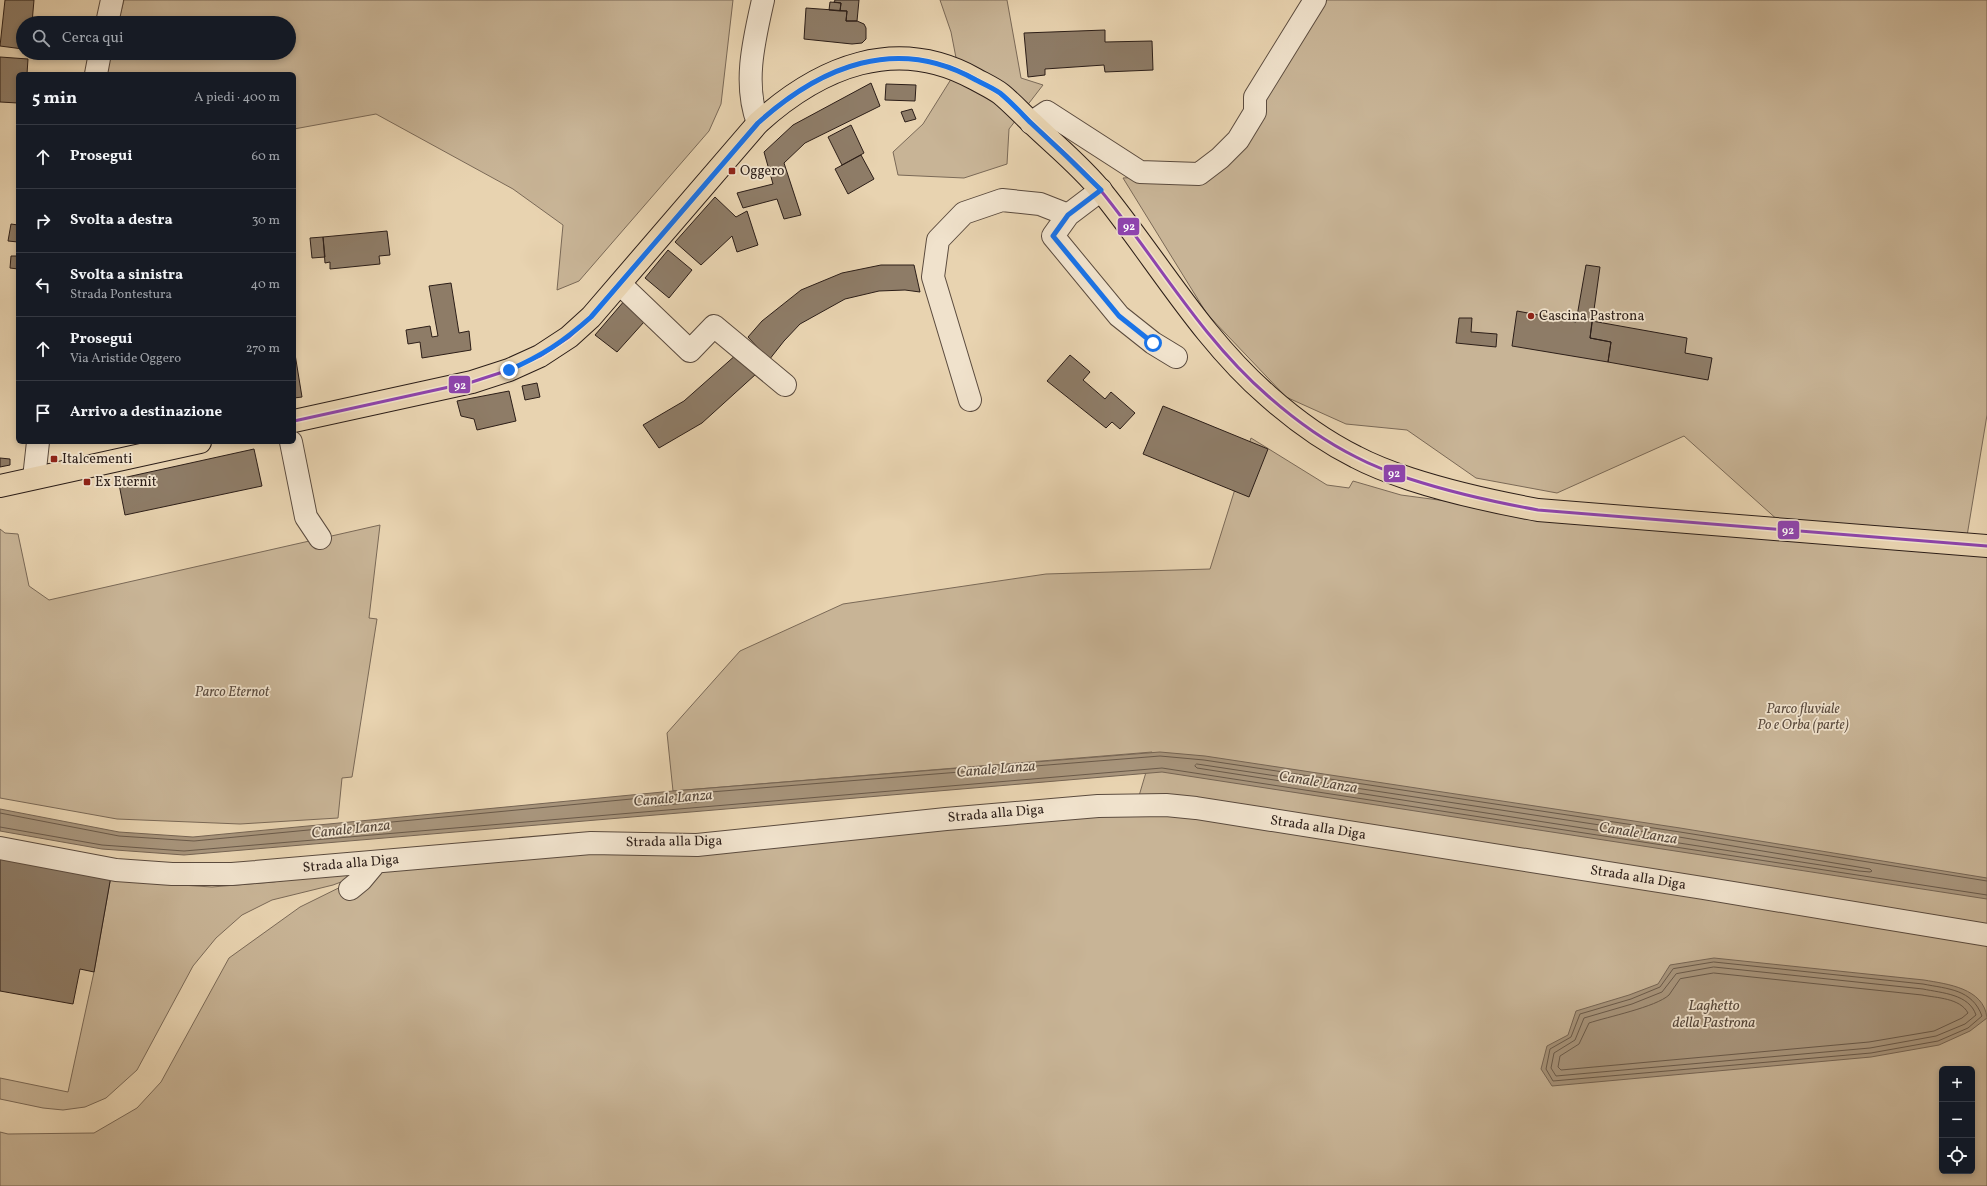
<!DOCTYPE html>
<html lang="it">
<meta charset="utf-8">
<style>
body{margin:0;font-family:Vollkorn,serif;background:#20242c;color:#f1f3f6}
.controls{position:absolute;right:12px;bottom:12px;display:grid;overflow:hidden;border-radius:6px;box-shadow:0 2px 6px #0003}
.controls button{width:36px;height:36px;display:grid;place-items:center;padding:0;border:0;border-bottom:1px solid #363941;background:#171b24;color:#f1f3f6;font:20px sans-serif}
.stop{position:absolute;width:12px;height:12px;margin:-9px;border:3px solid #1a73e8;border-radius:50%;background:#fff}
.stop.end{background:#1a73e8;border-color:#fff;box-shadow:0 1px 4px #0008}
.list{margin:0;padding:0;list-style:none}
h2{display:flex;justify-content:space-between;align-items:center;height:52px;margin:0;padding:0 16px;font-size:17px}
h2 small{font-size:13px;font-weight:400;color:#9ea1a6}
.list li{display:grid;grid-template-columns:26px 1fr auto;gap:12px;align-items:center;box-sizing:border-box;height:64px;padding:0 16px;border-top:1px solid #363941}
.list b{display:block;font-size:15px;white-space:nowrap}
.list p{margin:0;font-size:13px;white-space:nowrap;color:#9ea1a6}
.list em{font-size:13px;font-style:normal;color:#9ea1a6}
.icon{flex:none;width:22px;height:22px;fill:none;stroke:currentColor;stroke-width:2;stroke-linecap:round;stroke-linejoin:round}
.map{position:relative;flex:none;width:1987px;height:1186px;overflow:hidden}
.search{position:absolute;background:#171b24;box-shadow:0 2px 6px #0003;left:16px;top:16px;width:280px;height:44px;display:flex;align-items:center;gap:10px;box-sizing:border-box;padding:0 14px;border-radius:22px;color:#9ea1a6;font-size:15px}
.panel{position:absolute;background:#171b24;box-shadow:0 2px 6px #0003;left:16px;top:72px;width:280px;height:372px;border-radius:6px}
.map>svg:first-child{display:block}
</style>
<div class="map">
<svg width="1987" height="1186" viewBox="0 0 1987 1186">
<rect width="100%" height="100%" fill="#e8d3b0"/>
<filter id="stains"><feTurbulence type="fractalNoise" baseFrequency=".005" numOctaves="4"/><feColorMatrix values="0 0 0 0 .2 0 0 0 0 .09 0 0 0 0 .02 0 0 0 .5 -.17"/></filter>
<radialGradient id="worn" r=".72"><stop offset=".6" stop-color="#630" stop-opacity="0"/><stop offset="1" stop-color="#630" stop-opacity=".3"/></radialGradient>
<path fill="#c8b496" stroke="#7a6957" fill-rule="evenodd" d="M124,0H733L721,104L709,131L579,281L557,290L563,225L513,189L376,114L294,129V74H106L111,53H289V23H118Z
M940,0H1007L1021,78L1043,85L1009,129L1007,164L964,178L898,175L893,152L923,124L958,68L951,32Z
M1317,0H1987V415L1967,536L1780,522L1684,436L1557,493L1476,478L1407,430L1346,424L1286,397L1207,314L1123,178L1211,173Z
M1251,438L1327,485L1349,488L1353,481L1401,495L1461,503L1987,550V1186H0V1132L8,1134L94,1133L137,1108L161,1082L229,958L300,907L373,871L1136,806L1152,752L673,791L667,733L740,651L843,604L1046,574L1210,569ZM1942,1069H1972V1171H1942Z
M380,525L369,618L377,619L353,771L352,777L342,778L338,818L240,824L117,819L0,798V529L5,533L18,534L29,586L49,600Z
M350,871L349,879L333,885L272,900L242,915L216,938L193,966L137,1070L106,1098L85,1107L63,1110L43,1108L0,1099V1078L68,1092L94,972L111,876L165,884L212,887L273,882Z"/>
<path fill="#a8957c" stroke="#766554" d="M1160,752L1205,756L1680,828L1987,878V899L1162,772L184,855L102,849L0,831V809L119,832L193,837L673,791Z
M1714,958L1924,980C1947,984 1984,988 1987,1018L1970,1031L1939,1045L1871,1057L1552,1086L1541,1069L1547,1046L1568,1035L1576,1011L1629,995L1658,984L1670,965Z"/>
<g fill="none" stroke-linecap="round" stroke-linejoin="round">
<path stroke="#6a5a4a" stroke-width="1" d="M1197,764L1679,837L1870,869L1872,871L1870,872L1859,871L1197,768L1195,766Z
M708,797L710,799L708,801L655,806L653,804L655,802Z
M0,813L119,836L194,841L673,795L1160,756L1204,760L1680,832L1987,881
M0,827L102,845L184,851L1162,768L1987,895
M1714,962L1923,984C1948,989 1972,989 1982,1016L1968,1028L1938,1041L1871,1053L1553,1081L1546,1069L1550,1049L1571,1037L1580,1014L1631,999L1660,987L1673,969Z
M1714,967L1923,989C1942,993 1969,994 1976,1015L1965,1024L1936,1036L1870,1048L1556,1076L1551,1068L1554,1053L1575,1040L1584,1018L1632,1004L1662,992L1676,974Z
M1714,973L1922,995C1937,998 1960,998 1968,1013L1962,1018L1934,1031L1869,1042L1561,1070L1558,1067L1560,1056L1579,1044L1589,1023C1607,1017 1656,1007 1669,995C1673,990 1676,984 1680,979Z"/>
</g>
<path fill="#8e7c67" stroke="#2c1e18" d="M5,0H34L32,23H23V49L0,46Z
M835,0H859L857,21H846L847,11H840L841,3L834,2Z
M830,2L841,3L840,11L829,10Z
M806,8L847,11L846,21H857L864,24L866,28V39L862,43L852,44L804,39Z
M1105,30V42L1152,41L1153,70L1105,72L1104,65L1045,69V75L1028,77L1024,33Z
M0,57L28,59L27,74H18V103L0,102Z
M871,83L880,106L805,143L784,163L801,215L784,219L777,199L743,208L737,193L773,184L764,152L793,125Z
M886,84L916,85L915,101L885,100Z
M912,109L916,119L905,122L901,112Z
M851,125L864,153L842,165L828,137Z
M861,155L874,179L848,194L835,169Z
M715,197L736,217L747,211L758,245L737,252L732,236L701,265L675,242Z
M11,224L18,225V242L8,241Z
M387,231L390,255L379,256L380,264L330,269V262L325,263L323,237Z
M323,237L325,257L312,258L310,238Z
M668,250L692,270L669,298L645,278Z
M11,256H18V269L10,268Z
M881,265H914L920,292L905,290L879,291L845,299L800,324L784,341L769,360L748,337L762,321L801,290L842,273Z
M1586,265L1600,267L1590,338L1611,342L1608,362L1512,346L1517,311L1576,322Z
M451,283L459,333L469,331L471,350L422,358L420,342L408,344L406,330L430,326L432,337L438,336L429,286Z
M625,300L644,322L617,352L595,335Z
M1459,318H1472L1471,332L1497,334L1496,347L1456,343Z
M1592,321L1687,338L1685,353L1712,358L1708,380L1608,362L1611,342L1590,338Z
M294,348L302,397L294,398Z
M737,354L756,374L702,423L659,448L643,425L684,401Z
M1070,355L1090,372L1083,380L1105,399L1111,392L1135,413L1120,429L1112,422L1106,428L1047,381Z
M537,383L540,397L525,400L522,386Z
M509,391L516,421L477,430L474,419L461,416L457,401Z
M1163,406L1268,449L1249,497L1143,454Z
M254,449L262,486L125,515L118,479Z
M0,458L10,459V465L0,467Z
M0,856L111,876L94,972L80,969L73,1004L0,991Z"/>
<g fill="none" stroke-linecap="round" stroke-linejoin="round">
<g stroke="#5b4b3e" stroke-width="24">
<path id="minor" d="M107,23L112,0
M96,74L100,53
M758,123C743,84 754,40 763,0
M1031,123L1047,112L1140,172L1199,174L1220,158L1238,140L1255,112V97L1315,0
M1101,190L1068,215L1053,236L1119,316L1153,343L1176,357
M620,284L690,351L714,326L785,385
M970,400L933,277L938,240L964,213L1002,200L1040,204L1068,215
M291,442L306,517L320,538
M34,478L38,442
M0,848L116,870L172,874H232L591,843L697,845L946,819L1098,806L1166,805L1196,808L1703,888L1987,935
M350,889L361,880L376,862"/>
</g>
<g stroke="#2c1e18" stroke-width="24">
<path id="major" d="M294,421L472,382L509,370L540,356L569,337L591,317L758,123C820,67 896,35 975,79C984,84 993,88 1001,94C1012,103 1022,114 1033,124C1056,146 1082,167 1102,192C1157,260 1202,339 1268,396C1295,420 1324,441 1356,457C1373,466 1392,473 1410,479C1453,493 1494,502 1538,510L1987,546
M0,486L200,442"/>
</g>
<use href="#minor" stroke="#f0e2cc" stroke-width="22"/>
<use href="#major" stroke="#e8d3b0" stroke-width="22"/>
<g stroke="#f0e2cc" stroke-width="6">
<path id="bus-1" d="M294,421L472,382L509,370L540,356L569,337L591,317L758,123C820,67 896,35 975,79C984,84 993,88 1001,94C1012,103 1022,114 1033,124C1056,146 1082,167 1102,192C1157,260 1202,339 1268,396C1295,420 1324,441 1356,457C1373,466 1392,473 1410,479C1453,493 1494,502 1538,510L1987,546"/>
</g>
<use href="#bus-1" stroke="#8e44ad" stroke-width="3"/>
</g>
<g fill="none" stroke-linecap="round" stroke-linejoin="round">
<path stroke="#1a73e8" stroke-width="5" d="M509,370C543,355 563,342 591,317L758,123C821,66 897,35 976,80C984,84 993,88 1000,93C1011,102 1021,113 1031,123C1055,145 1078,167 1101,190L1068,215L1053,236L1119,316L1153,343"/>
</g>
<g fill="#8f2418" stroke="#f0e2cc" stroke-width="1.5">
<rect x="728" y="167" width="8" height="8" rx="2"/>
<circle cx="1531" cy="316" r="4"/>
<rect x="50" y="455" width="8" height="8" rx="2"/>
<rect x="83" y="478" width="8" height="8" rx="2"/>
</g>
<g text-anchor="middle" dominant-baseline="central" stroke-width="3.5" stroke-linejoin="round" paint-order="stroke">
<g font-size="14" fill="#2c1e18" stroke="#f0e2cc" text-anchor="start">
<text x="740" y="171">Oggero</text>
<text x="1539" y="316">Cascina Pastrona</text>
<text x="62" y="459">Italcementi</text>
<text x="95" y="482">Ex Eternit</text>
</g>
<g font-size="14" font-style="italic" fill="#5b4b3e" stroke="#f0e2cc">
<text x="232" y="692">Parco Eternot</text>
<text x="1803" y="709">Parco fluviale<tspan x="1803" dy="16">Po e Orba (parte)</tspan></text>
</g>
<g font-size="14" fill="#2c1e18" stroke="#f0e2cc">
<text transform="translate(996 814) rotate(-5)">Strada alla Diga</text>
<text transform="translate(1318 828) rotate(9)">Strada alla Diga</text>
<text transform="translate(674 842) rotate(-1)">Strada alla Diga</text>
<text transform="translate(351 864) rotate(-5)">Strada alla Diga</text>
<text transform="translate(1638 878) rotate(9)">Strada alla Diga</text>
</g>
<g font-size="15" font-style="italic" fill="#57483b" stroke="#f0e2cc">
<text transform="translate(996 770) rotate(-5)">Canale Lanza</text>
<text transform="translate(1318 783) rotate(9)">Canale Lanza</text>
<text transform="translate(673 799) rotate(-5)">Canale Lanza</text>
<text transform="translate(351 830) rotate(-6)">Canale Lanza</text>
<text transform="translate(1638 834) rotate(9)">Canale Lanza</text>
<text x="1714" y="1006">Laghetto<tspan x="1714" dy="17">della Pastrona</tspan></text>
</g>
</g>
<g stroke="#f0e2cc" stroke-width="1.5">
<rect x="1117" y="217" width="23" height="19" rx="4" fill="#8e44ad"/>
<rect x="448" y="375" width="23" height="19" rx="4" fill="#8e44ad"/>
<rect x="1383" y="464" width="23" height="19" rx="4" fill="#8e44ad"/>
<rect x="1777" y="520" width="23" height="20" rx="4" fill="#8e44ad"/>
</g>
<g font-size="11" text-anchor="middle" font-weight="bold" fill="#fff">
<text x="1129" y="230">92</text>
<text x="460" y="389">92</text>
<text x="1394" y="477">92</text>
<text x="1788" y="534">92</text>
</g>
<rect width="100%" height="100%" filter="url(#stains)"/>
<rect width="100%" height="100%" fill="url(#worn)"/>
</svg>
<div class="controls">
<button>+</button>
<button>−</button>
<button><svg class="icon" aria-label="locate" viewBox="0 0 24 24"><circle cx="12" cy="12" r="6"/><path d="M12 2v4M12 18v4M2 12h4M18 12h4"/></svg></button>
</div>
<div class="stop" style="left:1153px;top:343px"></div>
<div class="stop end" style="left:509px;top:370px"></div>
<div class="search"><svg class="icon" aria-label="search" viewBox="0 0 24 24"><circle cx="10" cy="10" r="6"/><path d="M15 15l6 6"/></svg>Cerca qui</div>
<section class="panel">
<h2>5 min<small>A piedi · 400 m</small></h2>
<ul class="list">
<li><svg class="icon" aria-label="ahead" viewBox="0 0 24 24"><path d="M12 20V5M6 11l6-6 6 6"/></svg><div><b>Prosegui</b></div><em>60 m</em></li>
<li><svg class="icon" aria-label="right" viewBox="0 0 24 24"><path d="M7 20v-9h11M14 6l5 5-5 5"/></svg><div><b>Svolta a destra</b></div><em>30 m</em></li>
<li><svg class="icon" aria-label="left" viewBox="0 0 24 24"><path d="M17 20v-9H6M10 6l-5 5 5 5"/></svg><div><b>Svolta a sinistra</b><p>Strada Pontestura</p></div><em>40 m</em></li>
<li><svg class="icon" aria-label="ahead" viewBox="0 0 24 24"><path d="M12 20V5M6 11l6-6 6 6"/></svg><div><b>Prosegui</b><p>Via Aristide Oggero</p></div><em>270 m</em></li>
<li><svg class="icon" aria-label="arrive" viewBox="0 0 24 24"><path d="M6 21V4h12l-3 4 3 4H6"/></svg><div><b>Arrivo a destinazione</b></div></li>
</ul>
</section>
</div>
